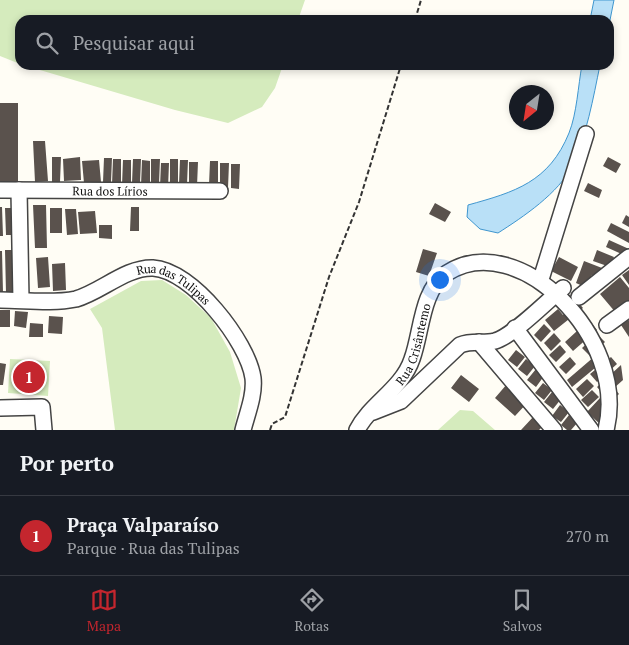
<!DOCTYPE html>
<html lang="pt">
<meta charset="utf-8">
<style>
body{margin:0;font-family:"PT Serif",serif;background:#20242c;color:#f1f3f6}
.compass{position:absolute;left:509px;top:85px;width:45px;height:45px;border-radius:50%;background:#171b24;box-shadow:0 2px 8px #0003;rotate:210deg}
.you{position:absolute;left:439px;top:279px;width:18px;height:18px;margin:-12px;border:4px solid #fff;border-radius:50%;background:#1a73e8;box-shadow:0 0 0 8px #1a73e833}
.badge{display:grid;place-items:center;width:32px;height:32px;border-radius:50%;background:#c4262e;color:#fff;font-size:16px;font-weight:700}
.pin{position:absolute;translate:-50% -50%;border:2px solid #fff;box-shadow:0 1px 5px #0006}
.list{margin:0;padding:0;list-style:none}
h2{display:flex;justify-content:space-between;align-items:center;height:65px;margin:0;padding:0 20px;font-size:21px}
h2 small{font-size:16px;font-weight:400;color:#9ea1a6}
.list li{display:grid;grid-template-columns:32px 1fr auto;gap:15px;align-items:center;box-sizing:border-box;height:80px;padding:0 20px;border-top:1px solid #363941}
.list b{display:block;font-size:19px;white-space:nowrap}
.list p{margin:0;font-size:16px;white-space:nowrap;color:#9ea1a6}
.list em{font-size:16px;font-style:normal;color:#9ea1a6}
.icon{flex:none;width:28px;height:28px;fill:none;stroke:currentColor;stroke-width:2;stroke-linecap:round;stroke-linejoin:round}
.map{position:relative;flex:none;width:629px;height:430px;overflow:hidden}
.search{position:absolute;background:#171b24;box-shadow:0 2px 8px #0003;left:15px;right:15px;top:15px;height:55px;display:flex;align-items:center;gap:12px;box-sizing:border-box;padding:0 18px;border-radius:15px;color:#9ea1a6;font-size:19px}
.sheet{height:145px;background:#171b24}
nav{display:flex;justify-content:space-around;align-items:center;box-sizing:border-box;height:70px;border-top:1px solid #363941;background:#171b24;font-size:14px;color:#9ea1a6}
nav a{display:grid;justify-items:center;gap:2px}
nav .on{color:#c4262e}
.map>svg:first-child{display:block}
</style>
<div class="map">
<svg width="629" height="430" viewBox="0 0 629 430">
<rect width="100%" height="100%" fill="#fffdf5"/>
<path fill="#d5ebbd" d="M0,0H305L298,20H20V64L0,56Z
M23,65H283L275,88L262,107L228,123L175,110Z
M162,280L186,295L211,318L230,352L241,388L234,430H115L102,328L90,309L141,281Z
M10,359L50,361L48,396L8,393Z
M460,410L473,411L495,430H438Z"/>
<path fill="#e6f2cf" d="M13.5 369a5.5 5.5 0 1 1 11 0a5.5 5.5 0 1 1-11 0Z
M28,364H42L41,388L27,387Z"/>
<path fill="#b9e0f7" stroke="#3f96cf" d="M594,0H614L609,25V20H590Z
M582,65H600C593,99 587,134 572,166C559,193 523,217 498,233L480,229L467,217L468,205C515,192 549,182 569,133C577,113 578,86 582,65Z"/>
<path fill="#5a524d" d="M0,103H18V182H0Z
M33,141H45L48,181L35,182Z
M52,157H61L60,182H52Z
M80,157L81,180L64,181L63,159Z
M608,157L621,164L616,173L603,166Z
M104,158H112L111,182H103Z
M113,159H121V184H112Z
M133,159H141L140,183H132Z
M151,159H160L159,183H151Z
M170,159H178V184L170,183Z
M99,160L101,182L84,183L82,161Z
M123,160H131V185H122Z
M142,160L150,161V185H141Z
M180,160H188L187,184H179Z
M210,161H218V185H209Z
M189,162H198L197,186H189Z
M161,163H169L168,188L160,187Z
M220,163H229L228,188H220Z
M231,164H240L239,189L231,188Z
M588,183L602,190L599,198L584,191Z
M435,203L451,212L445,222L429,214Z
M33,205H46L47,248H35Z
M0,207H2L3,236H0Z
M131,207H139V231H130Z
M5,208H15L16,235H6Z
M50,208H62V233H50Z
M65,209H76L78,234L67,235Z
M95,211L97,233L80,234L78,212Z
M626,215L629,217V227L622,223Z
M611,223L629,232V243L607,231Z
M99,225H112V239L99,238Z
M609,240L629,249L626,256L606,247Z
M423,249L437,253L429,276L416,272Z
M5,250H15L16,293H6Z
M597,250L614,257L610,267L593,261Z
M0,251H2L3,292L0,293Z
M48,257L50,287L38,288L36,258Z
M559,257L578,267L571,281L551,271Z
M584,261L602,268L598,278L592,275L587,288L576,283Z
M65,263L66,290L53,291L52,264Z
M629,270V285L622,275Z
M620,277L629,288V302L616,313L600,294Z
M578,302L583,308L554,331L545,320L558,309L563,315Z
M0,310H10V327H0Z
M15,311L28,312L26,328L14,326Z
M49,316L63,317L62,334L48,333Z
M589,320L597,330L573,351L565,342Z
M629,320V337L621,325Z
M30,323L43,324V337H29Z
M544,324L551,331L541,342L534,335Z
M554,333L561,341L551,351L544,343Z
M597,334L605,342L590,356L582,348Z
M560,345L566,352L556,362L549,355Z
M516,350L525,357L517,367L508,360Z
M595,356L601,363L572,387L567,380Z
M570,357L576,364L566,374L559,367Z
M611,357L617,364L597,382L590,374Z
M526,359L535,366L527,376L518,369Z
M0,363L6,364L3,385H0Z
M621,365L623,380L614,388L619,394L610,402L597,387Z
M536,369L544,376L536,387L527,380Z
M461,375L479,389L469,402L451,388Z
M587,379L594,386L583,397L576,389Z
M543,383L552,390L544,400L535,393Z
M507,384L528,402L515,416L495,398Z
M592,390L599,397L588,407L581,400Z
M552,392L561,399L553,409L544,402Z
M600,398L613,411L601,425L587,412Z
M560,405L569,412L561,422L552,416Z
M569,415L578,422L571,430H567L561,425Z
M534,416L544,425L539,430H521Z"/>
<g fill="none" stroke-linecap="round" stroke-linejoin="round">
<g stroke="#444" stroke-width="18">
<g id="minor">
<path id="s1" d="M0,190L220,191"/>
<path d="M19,190L21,300"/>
<path d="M542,276L586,134"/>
<path d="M579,297L629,257"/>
<path id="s2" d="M0,300C24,300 52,304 76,299C101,292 126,267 153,268C192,270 248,342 253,378C255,395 247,414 243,430"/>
<path d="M607,325L629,309"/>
<path d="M515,328L591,430"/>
<path d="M479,342L554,430"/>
<path d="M0,408L42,407L44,430"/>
<path d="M373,412L401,401L460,345C472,340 483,344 495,341C513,336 547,301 563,288"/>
<path id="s3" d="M357,430C371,403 402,389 412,359C422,332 421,290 447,273C518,227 629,338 606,430"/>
</g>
</g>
<path stroke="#333" stroke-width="2" stroke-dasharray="5 2.5" stroke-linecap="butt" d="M415,20L421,0
M270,430L272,424L285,417L329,277L359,202L401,65"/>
<use href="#minor" stroke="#fff" stroke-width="15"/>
</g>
<g text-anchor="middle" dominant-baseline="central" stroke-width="5" stroke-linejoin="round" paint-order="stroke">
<g font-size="12" fill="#111" stroke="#fff">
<text stroke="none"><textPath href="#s1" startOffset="110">Rua dos Lírios</textPath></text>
<text stroke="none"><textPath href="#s2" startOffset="185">Rua das Tulipas</textPath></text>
<text stroke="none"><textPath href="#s3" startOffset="105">Rua Crisântemo</textPath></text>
</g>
</g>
</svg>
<svg class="compass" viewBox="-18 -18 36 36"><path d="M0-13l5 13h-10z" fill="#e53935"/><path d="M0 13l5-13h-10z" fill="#9ea1a6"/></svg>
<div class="you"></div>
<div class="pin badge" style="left:29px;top:377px">1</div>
<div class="search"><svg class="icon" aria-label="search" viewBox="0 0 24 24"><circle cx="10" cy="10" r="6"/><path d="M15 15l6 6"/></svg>Pesquisar aqui</div>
</div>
<section class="sheet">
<h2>Por perto<small></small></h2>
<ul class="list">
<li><span class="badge">1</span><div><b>Praça Valparaíso</b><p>Parque · Rua das Tulipas</p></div><em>270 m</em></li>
</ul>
</section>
<nav>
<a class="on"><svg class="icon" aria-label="map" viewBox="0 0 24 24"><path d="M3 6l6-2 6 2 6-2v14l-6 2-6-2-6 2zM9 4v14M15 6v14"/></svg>Mapa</a>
<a><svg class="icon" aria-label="directions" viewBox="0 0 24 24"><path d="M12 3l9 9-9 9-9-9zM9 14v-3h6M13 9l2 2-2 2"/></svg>Rotas</a>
<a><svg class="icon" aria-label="saved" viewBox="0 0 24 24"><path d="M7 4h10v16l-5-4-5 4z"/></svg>Salvos</a>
</nav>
